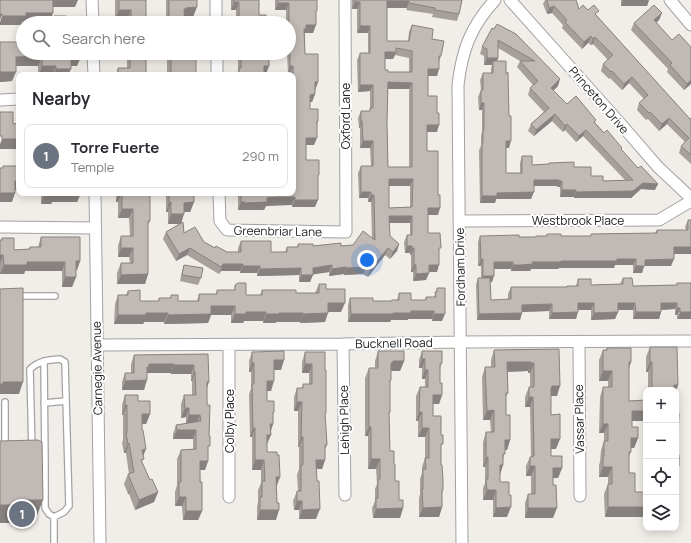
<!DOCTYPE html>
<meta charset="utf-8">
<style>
body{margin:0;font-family:Manrope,sans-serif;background:#f2f2f3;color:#2b2b33}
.controls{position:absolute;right:12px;bottom:12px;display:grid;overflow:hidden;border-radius:8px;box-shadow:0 2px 10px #0003}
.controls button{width:36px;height:36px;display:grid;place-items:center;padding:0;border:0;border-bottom:1px solid #e1e1e2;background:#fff;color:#2b2b33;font:20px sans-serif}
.you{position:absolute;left:367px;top:260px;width:14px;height:14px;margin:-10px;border:3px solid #fff;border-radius:50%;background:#1a73e8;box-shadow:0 0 0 6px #1a73e833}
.badge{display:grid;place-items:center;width:26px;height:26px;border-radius:50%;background:#0f766e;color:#fff;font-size:13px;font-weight:700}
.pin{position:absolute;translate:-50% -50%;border:2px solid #fff;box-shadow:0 1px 4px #0006}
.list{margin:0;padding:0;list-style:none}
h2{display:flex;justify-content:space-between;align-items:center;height:52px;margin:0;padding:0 16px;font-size:17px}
h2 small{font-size:13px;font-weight:400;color:#7c7c81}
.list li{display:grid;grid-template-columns:26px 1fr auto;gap:12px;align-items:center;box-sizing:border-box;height:64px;margin:0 8px 8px;padding:0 8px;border:1px solid #e1e1e2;border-radius:8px}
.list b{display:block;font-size:15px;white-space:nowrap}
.list p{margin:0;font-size:13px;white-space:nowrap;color:#7c7c81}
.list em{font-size:13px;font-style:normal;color:#7c7c81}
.icon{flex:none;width:22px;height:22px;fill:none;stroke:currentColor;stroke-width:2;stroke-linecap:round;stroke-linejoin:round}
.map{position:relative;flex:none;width:691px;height:543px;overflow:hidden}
.search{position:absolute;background:#fff;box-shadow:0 2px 10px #0003;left:16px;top:16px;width:280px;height:44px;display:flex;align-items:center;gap:10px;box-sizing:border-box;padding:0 14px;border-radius:22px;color:#7c7c81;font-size:15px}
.panel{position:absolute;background:#fff;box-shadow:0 2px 10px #0003;left:16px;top:72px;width:280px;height:124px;border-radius:8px}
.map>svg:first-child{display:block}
</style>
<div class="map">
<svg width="691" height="543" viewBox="0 0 691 543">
<rect width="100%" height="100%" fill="#f1ede8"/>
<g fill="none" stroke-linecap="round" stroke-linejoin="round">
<g stroke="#a2a2a2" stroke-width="8">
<path id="service" d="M16,296H55
M60,359L65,362L69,506L64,512L54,517L49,514L45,508V466L40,457L34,455L32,452L30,369C39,361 47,360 60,359Z
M44,361L45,465
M44,403L66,401
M0,446H5V402
M54,517V543"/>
</g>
<g stroke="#a2a2a2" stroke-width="13">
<path id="minor" d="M92,0L93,23
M216,0V23
M510,0L619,122L658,167L691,198
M670,0L691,25
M93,53L94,75
M217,53V75
M0,100L19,99
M95,193L100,543
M219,193L220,221L227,230L346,232L345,0
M459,221L659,220L691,201
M0,227L95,228
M579,342L580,496
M343,344L345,495
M97,345L343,344L461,342L691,341
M229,497V345
M462,543L458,85C462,50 471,26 495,0"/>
</g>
<use href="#service" stroke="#fff" stroke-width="5.5"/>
<use href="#minor" stroke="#fff" stroke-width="11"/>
</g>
<path fill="#a69f9c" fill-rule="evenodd" d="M115,0H146V23H127V20H115Z
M166,0H197L193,17H185V23H166Z
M231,0H259V15L266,23H236V10H231Z
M275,0H317L313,33H305V54L318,82L315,90V94L312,102H310V109L318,121L317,125L314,145H306V160L318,178L315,207H292V205H275L266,206L264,210H238V193H293V75H290V73H288L287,53H289V23H286V10H275Z
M352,0H462L459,14L457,21L432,17L433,14L406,10L407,8H387V41H408L409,32L412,25L432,39L441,56L439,62L437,76H428V96L437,132H427V151L438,215H428V233L439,252L437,272H429L426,280L413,281V272H411V255H410V253H405L404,242L407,235H410V223H389L390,236L399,244L397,251L390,259L385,255L368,277L363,274L344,275V274L329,276V272L313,274L310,282H299V275L257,276V273H240V271H221L219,274L187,255L176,261L163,239L166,232L180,224H168V212H166V197L167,193H196L195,195H194V202L190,212H184L181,223L184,233L204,242L215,248L227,252H238V248L241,241L271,252H285L287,247H297L298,244L313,246H341L353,245L372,238L371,202H368V198H359L358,173L361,166H371L370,148H360V128H359L358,118L361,111H369L370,109V91L358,92L357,60L360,53H368V33H357V9H352ZM395,55L409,58V72H388L385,70V59H393ZM388,89H409V167H388L387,122ZM389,186H410V207L389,208Z
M545,0H576L579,9L588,10L597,16L690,119H691V164L679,153L681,146L685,142L667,124L659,131L648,119L646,120L637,110L639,103L644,99L629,83L622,90L610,78L609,79L601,71L603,64L608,60L593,44L591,45L588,43L582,49L562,28L563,25L552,13L547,14L543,4Z
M621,0H649L647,6H621Z
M662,13L659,20L656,23L691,84L684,90L667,72L668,69L631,30L634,23Z
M54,16L66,18L74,23H52Z
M494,29L516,34L558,86L553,90L567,104L596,120L595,123L621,150L655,190L641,189L631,198H574V197H560V187H557V186H534L531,199H496L495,203H480L479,150L481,146V136L482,132V110H479L478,97L481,90L480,80L483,73H491V68L492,65H484V56L480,54L482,47ZM498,48L520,61L517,67L533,85L530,88L528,95L544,112L531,124L528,131L534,136L552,121L563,132L565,130L576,142L583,136L625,180L603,181L591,176L574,167L549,163V164L532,165L522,156L520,163V173H506V148H509L497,61L498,58Z
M0,42L81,56L77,66H71L68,75H38V66H16L12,81L0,82Z
M127,53H148L146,57V75H116L118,68H127Z
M166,53H196V75H167V57H166Z
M240,53H269L266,74H264V75H237L238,71V59Z
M41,193H81L77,202H52L51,204H41Z
M116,193H150V221L148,225V274L145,284H117V273L121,263H130L129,257H118V246L121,236H130L129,218H118V202H116Z
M688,220L691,254H674L671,266H644L642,273H633V265H615L614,268H559L558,269H531L530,271H511V269H494L492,282H490L491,300H508V294L511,287H567L576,286L578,279L591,285L620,284L623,278L633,286L676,285L677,283H691L677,319V315H675V309L661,310V312L659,319H633V310H618V312L615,319L591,320V310H578L576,319H549V311L522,312L520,320H477L476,285L478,278H481V266H478V242L480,236L519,237H535L546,236L547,234L561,236H591V234L655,233L657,230H686L685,227Z
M41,237L80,261L77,270H76V277L72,287H62V271H25L24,274H0V240H2V238L14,250L29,249L30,247H38Z
M184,265L201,278L198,285L180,281L182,272Z
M319,284L326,289L341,312H328L325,322L300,323V322H276V323H263V321H244L243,323H231V315H211L208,323L164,324V322H144L143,324H114L115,304L118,295H126L128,291L140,301H158L159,298H170L171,295L178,301H197L199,294H216L217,290H234L235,285L246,295H260L262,290L296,293H315Z
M437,288L442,321H432V319H408V320H391L390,322H348V305L350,298L373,301H391L392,300H397L399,293L411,300H425L426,297H434Z
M650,347L678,385L676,391V390H648V372H646V357Z
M607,348L631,362L629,369V401L646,400V421H632V427L638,438L634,448H631V452L629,456V473L635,492H646V517H605L604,494L608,484V477H599V465L600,462L601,450L604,441V433H599L600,397L603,387H608V381H599V360L603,350H606Z
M559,349L557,396H551V415L556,449H551V456L562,468L558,478H553V518H525V503L528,494H531V476H526V466L530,457H531L530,407H525V397L529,387H530V373H528V371L507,372L508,393L506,397V415L510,440L507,450H505L503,460V465L500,474V482L507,517H493V500H483V488L485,483V467H483V442L486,432H491L490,420H483L482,377L485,367H491V360L494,350Z
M378,351L404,361L400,371H391V380L390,383V412L389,415L390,451L394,464L395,481L399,500L403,508L400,518H373L372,508L375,501V489L377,484L376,469H368V436H365V378L369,368H375V361Z
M422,351L442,363L440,368V383L442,395L439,404H433V416L441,449V465L443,490L442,493V507L439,517H419V498L420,494V479L422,473V467L425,458V437H418V421H416V396L420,387H425V379H422V368H419V360Z
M252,352L281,370H274L271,391H267V401L274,412L273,415V424L267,444V452L280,477L277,486L276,520H257V507L258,502V490L261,483V470H252V437H250L249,394L251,389V372H249V361Z
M305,352H325V415L327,445L325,450V460L322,469H317L316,519H299V510H294L293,501L297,491H298L297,475L299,469V447H298V411H294V397L297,388H302L303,384H309V373H302V362Z
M208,354L207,388L208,461L205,470H200L202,511L198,520H183L182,506H175V492L177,485V459L181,450L193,449V439H173V434L176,425L186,424V417L181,418V404L184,395H192V381H191V374H171V373H147L144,390H122V382L125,373H131V364L134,355Z
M125,395L138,401L150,414L146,424H142L143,456L142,463L150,480L158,492L154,502L135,510L129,494H128L124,484L128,474H129L126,453H124L122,443L123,440V415H122V405Z"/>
<path fill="#87827f" d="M52,0H78L75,7H49Z
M623,0H649L647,6H621Z
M387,1H409L407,8H384Z
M234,2H239L236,10H231Z
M355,2H360L357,9H352Z
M278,3H289L286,10H275Z
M554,6L552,13L547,14L549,8Z
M197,7L193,17H183L184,9L186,8Z
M119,10H131L127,20H115Z
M26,13H53L50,22L24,23H23V25H0V22L2,16Z
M662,13L659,20L651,27L654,20Z
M0,14H2L0,20Z
M306,25H316L313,33H304L302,36Z
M360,26H370L368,33H357Z
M591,36L588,43L582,49L584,42Z
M595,37L593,44L591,45L593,39Z
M385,52H396L393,59H383Z
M167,53H169L167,57H166Z
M42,56L38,66H12L16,57Z
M71,56H81L77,66H67Z
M487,58H498L496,65L493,61L492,65H484Z
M42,66H56L52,75H39Z
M264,66H269L266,74H261Z
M290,66H293L290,73H288Z
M56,69H71L68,75H53Z
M428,69H439L437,76H426Z
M0,72H16L12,81L0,82Z
M632,77L629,83L622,90L624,84Z
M560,79L558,86L549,95L551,88Z
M691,80V84L684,90L687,84Z
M315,82H318L315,90Z
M388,82L412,83L409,89H385Z
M360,85H373L370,91L358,92Z
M315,94L312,102H307L310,95Z
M481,103H484L482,110H479Z
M555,114L552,121L534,136L536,130Z
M669,118L667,124L659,131L662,124Z
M361,121H362L360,128H359Z
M567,124L565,130L563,132L565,126Z
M427,125H439L437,132H424Z
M586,130L583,136L576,142L579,136Z
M306,138H317L314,145H303Z
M2,139H19V149H0V144Z
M363,141H373L370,148H360Z
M506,141H511L509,148H504Z
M389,179H413L410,186H386Z
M534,180H559L557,186H531Z
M15,181H19V190H12Z
M559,181H562L560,187H557Z
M643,183L658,184L655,190L641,189L631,198H574L576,192Z
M562,190H576L574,197H560Z
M361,192H371L368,198H359Z
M534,192L531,199H496L495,203H480L482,196L497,193Z
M0,193H15L12,202H0Z
M55,193H81L77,202H52L51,204H41L44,195Z
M119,193H121L118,202H116Z
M371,195H374L371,202H368Z
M295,197L292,205L266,206L264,210H242L245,203L267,198Z
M295,200H318L315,207H292Z
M169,202H171L168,212H166Z
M194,202L190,212H181L184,203Z
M241,202H245L242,210H238Z
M428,208H440L438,215H426Z
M122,209H133L129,218H118Z
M171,214H184L181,224H168Z
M389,216H412L410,223H387Z
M399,244L397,251L390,259L393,252Z
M407,246H412L410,253H405Z
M674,247H691V254H671Z
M121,248H133L129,257H118Z
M190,248L187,255L176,261L179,254Z
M388,248L385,255L368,277L370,270Z
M412,248H414L411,255H410Z
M0,255H3L0,264Z
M483,259L481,266H478L481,260Z
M617,259H636L633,265H615L614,268H559L558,269H531L530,271H511L513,265L532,262Z
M674,259L671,266H644L642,273H633L636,266L645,260Z
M76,261H80L77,270H72Z
M27,262H65L62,271H25L24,274H0L4,265Z
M494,262H513L511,269H491Z
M223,264H243L240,271H221L219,274Z
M332,265L329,272L310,275L313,268Z
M414,265H416L413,272H411Z
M429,265H439L437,272H426Z
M243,266H260L257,273H240Z
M346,267L344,274L329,276L332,269Z
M366,267L363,274L344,275L346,268Z
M301,268L299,275L257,276L260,269Z
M429,273L426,280L413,281L416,274Z
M148,274L145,284H117L121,275Z
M301,275H313L310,282H299Z
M483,276H494L492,282H481Z
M65,277H76L72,287H62Z
M328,303H345L341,312H325Z
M578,303H594L591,310H575Z
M618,303H635L633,310H615Z
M661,303H677L675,309L659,310Z
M552,304L549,311L520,312L522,305Z
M211,306H235L231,315H211L208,323L164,324L168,315Z
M677,308H680L677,315H675Z
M411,311H434L432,319H408V320H391L390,322H348L351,314L393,313Z
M246,312H266L263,321H244L243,323H231L235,314Z
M578,312L576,319H549L552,313Z
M618,312L615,319L591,320L594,313Z
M636,312H661L659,319H633Z
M680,312H691V319H677Z
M146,313H168L164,322H144L143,324H114L118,315Z
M279,313H303L300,322H276V323H263L266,314Z
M328,313L325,322L300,323L303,314Z
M522,313L520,320H477L479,314Z
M434,314H445L442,321H432Z
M422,359H425L422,368H419Z
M274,360H284L281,370H271Z
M393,361H404L400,371H390L391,363Z
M507,362H531L528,371L504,372Z
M629,362H631L627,372Z
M650,362H652L648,372H646Z
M252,363H254L251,372H249Z
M531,363H534L530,373H528Z
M149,364H174L171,373H147V367Z
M305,364H312L309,373H302Z
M174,365H194L191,374H171Z
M425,370H428L425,379H422Z
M603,371H612L608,381H599Z
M194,372H195L192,381H191Z
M147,380L144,390H122L125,381Z
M267,381H274L271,391H263Z
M3,382H23L19,394H0V384Z
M207,382H209L206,391Z
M674,385H678L676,391V390H672Z
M552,386H560L557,396H548Z
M433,395H442L439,404H430Z
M529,397H533L530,407H525Z
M297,402H302L298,411H294Z
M125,405H127L123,415H122Z
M185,408H189L186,417L181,418Z
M494,410L490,420H483L487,411Z
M632,411H646V421H628Z
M419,412H422L418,421H416Z
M142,414H150L146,424H138Z
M189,415H200L197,424H186Z
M270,424H273L270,433Z
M603,424H608L604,433H599Z
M369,427H371L368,436H365Z
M253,428H255L252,437H250Z
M422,428H429L425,437H418Z
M177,430H196L193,439H173Z
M267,435H271L267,444Z
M301,437H303L299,447H298Z
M631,438H638L634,448H627Z
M551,439H560L556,449H548Z
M676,439H678L676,445Z
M505,440H510L507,450H502Z
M129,443L126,453H124L128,444Z
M146,449L142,459V450Z
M488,457L485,467H483L486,458Z
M371,459H380L376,469H368Z
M255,460H264L261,470H252Z
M316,460H325L322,469H313Z
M200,461H208L205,470H197Z
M500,465H503L500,475Z
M530,466H535L531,476H526Z
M676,466H679L676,474Z
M603,467H612L608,477H599Z
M553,468H562L558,478H549Z
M276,477H280L276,486Z
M132,484L129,494H128Z
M487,490H496L493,500H483Z
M158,492L154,502L135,510L139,500Z
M179,497H186L182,506H175Z
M25,500H43L36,518H20L18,523H0V505Z
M297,501H302L299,510H294Z
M442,507L439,517H419L423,508Z
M511,507L507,517H493L496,508Z
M608,507H646V517H605Z
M403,508L400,518H373L376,509Z
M528,508H557L553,518H525Z
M320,509L316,519H299L302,510Z
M260,510H279L276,520H257Z
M186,511H202L198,520H183Z"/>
<path fill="#c1b9b5" stroke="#87827f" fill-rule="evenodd" d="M0,0H53V13H26V16H2V14H0Z
M119,0H146V23H131V10H119Z
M169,0H197V7L186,8V9H184L185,23H169Z
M233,0H259V15H266V23H239V2H234Z
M278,0H317V11H316V25H306V29H304L305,54H318V82H315V94L310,95V109H318V121H317V138H306V160H319V175H318V200H295V197H278L267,198V202L245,203V202H241V193H293V66H290V39H289V3H278Z
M355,0H462L459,14L435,10V8L409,3V1H387V41H409L412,25L433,29L432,39L444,41L441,56H439V69H428V96H437V113H439V125H427V151H438V195H440V208H428V233H440L441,248H439V265H429V273L416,274V265H414V248H412V246H407V235H412V216H389L390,236L399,244L393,252L388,248L370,270L366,267L346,268V267L332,269V265L313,268V275H301V268L260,269V266H243V264H223L221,267L190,248L179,254L166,232L183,222L184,233L195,227L204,242L215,248L216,246L227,252H241V241H271V252H287V247H298V244H313V246L341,243V246L353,245L363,231L375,240L374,195H371V192H361V166H373V141H363L362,121H361V111H370V108H373V85H360V53H370V26H360V2H355ZM396,48L412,51V72H388V70H385V52H396ZM388,82L412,83V167H388L387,122ZM389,179H413L412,207L389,208Z
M547,0H576L579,9L583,5L588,10L594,5L599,11L595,14L690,119V118L691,119V155L681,146L689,138L669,118L662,124L650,112L649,113L639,103L648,95L632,77L624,84L612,71L611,72L603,64L613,55L595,37L593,39L591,36L584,42L565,22L567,20L554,6L549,8Z
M654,5L662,13L654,20L672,40L679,34L691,47V80L687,84L670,65L672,63L634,23Z
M54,16H66V18H74V23H54Z
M497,24L516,34L560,79L551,88L567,104L576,96L596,120L594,122L604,133L607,130L622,148L621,149L638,168L641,166L658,184L643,183L633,191L576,192V190H562V181H559V180H534V192L497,193V196H482V143H483V129H484V103H481V90H483V73H493V61H506V74L508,72L509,116H511V141H506V173H522V156H532V165L549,164V163L574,162V167H591V176H603V181L633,180L586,130L579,136L567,124L565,126L555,114L536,130L531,124L549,108L530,88L538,81L520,61H535L498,40V58H487V49L482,47L492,28L494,29Z
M0,42H23V53H81V56H71V69H56V66H42V56L16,57V72H0Z
M130,53H146V75H118V68H130Z
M171,53H196V75H171Z
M241,53H269V66H264V75H239V68H241Z
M0,112H13V124L19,123V139H2V136H0Z
M3,166H19V181H15V193H0V196V168H3Z
M44,193H81H55V195H44Z
M122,193H150V221H148V274L121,275V263H133V248H121V236H133V209H122Z
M169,193H194V202L184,203V214H171V202H169Z
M688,220H691V247H674V259L645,260V266H636V259H617V261H561V262H532L533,264L521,265H513V262H494V276H483V259L481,260L480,236L519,235V237H536V236H547V234H561V236H591V234L657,233V230H688Z
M41,237H80V261H76V277H65V262H27V265H4L3,255H0V240H2V238H14V250L30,249V247H41Z
M184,265L203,268L201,278L182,275Z
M478,278H490L491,300L511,299V287H567V286H578V279H591V285L623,284V278H632L633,286L677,285V283H691V312H680V308H677V303H661V312H636L635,303H618V312L594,313V303H578V312L552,313V304L522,305V313L479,314Z
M238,283H246V295H262V290H296V293H319V284H326V289H345V303H328V313L303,314V313H279V314H266V312H246V314H235V306H211V314L168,315V313H146V315H118V295H128V291L140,290V301H159V298H171V295H178V301H199V294H217V290H235V285Z
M23,288V382H3V384H0V289Z
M437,288H445V314H434V311H411V313H393V314H351L350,298H373V301H392V300H399V293H411V300H426V297H436L435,292H437Z
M650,347H677L678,385H674V390H652V362H650Z
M607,348H631V362H629V401L646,400V411H632V427H638V438H631V452H629V473H635V492H646V507H608V484H612V467H603V456H604V441H608V424H603V387H612V371H603V350H607Z
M559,349L560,386H552L551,389V415L560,414V439H551V456H562V468H553V485H556L557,508H528V494H535V466H530V457L534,456L533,397H529V387H534V363H531V362H507L508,393H506V415H510V440H505V454H503V465H500V482H509V495H511V507L496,508V490H487L486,479H488V457L486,458V432H494V410L487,411L485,367H495L494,350Z
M284,351V360H274V381H267V401H274V412H273V424H270L271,435H267V452H277V455H279L280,477H276L277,503H279V510H260V497H262V481H265L264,460H255V428H253L252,384H254V363H252V352Z
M378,351H404V361H393V363H391V380H390V412H389L390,451H394V464H395V481H399V500H403V508L376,509V498H378V479H380V459H371V427H369V368H378Z
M422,351H442V363L440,364V383H442V395H433V416H441V435H443V444H441V465H442L443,480V490H442V507L423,508L422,489H423V469H426L425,458H429V428H422V412H419L420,387H428V370H425V359H422Z
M305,352H325V370H326V413H325L327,445H325V460H316L317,481H319L320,509L302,510V501H297V491H301V465H303V437H301L302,402H297V388H303V384H312V364H305Z
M208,354L209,382H207V405H210L209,436H210V446H208V461H200V482H202V511H186V497H179V482H181V450L196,449V430H177L176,425L201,421L200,415H189V408H185L184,395H196L195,372H194V365H174V364H149V367H147V380L125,381V373H134V355Z
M125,395H138V401H150V414H142V430H143L146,449L142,450L144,459L141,460L150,480L152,479L158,492L139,500L132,484L128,474L134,472L129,443L128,444L126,433H127V405H125Z
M676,413H679L678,439H676Z
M38,440L42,442L43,500H25V505H0V441Z
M676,455H679V466H676Z"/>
<g text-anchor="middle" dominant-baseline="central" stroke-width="4" stroke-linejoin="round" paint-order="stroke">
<g font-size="12" fill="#212121" stroke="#fff">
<text transform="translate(599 100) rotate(49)">Princeton Drive</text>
<text transform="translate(345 116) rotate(-90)">Oxford Lane</text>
<text x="578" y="220">Westbrook Place</text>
<text transform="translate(278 231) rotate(1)">Greenbriar Lane</text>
<text transform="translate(460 267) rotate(-91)">Fordham Drive</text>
<text transform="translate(394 343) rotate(-1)">Bucknell Road</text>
<text transform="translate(97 368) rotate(-91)">Carnegie Avenue</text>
<text transform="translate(579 419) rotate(-91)">Vassar Place</text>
<text transform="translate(344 420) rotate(-91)">Lehigh Place</text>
<text transform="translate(229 421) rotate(-90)">Colby Place</text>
</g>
</g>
</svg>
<div class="controls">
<button>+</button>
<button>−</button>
<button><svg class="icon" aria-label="locate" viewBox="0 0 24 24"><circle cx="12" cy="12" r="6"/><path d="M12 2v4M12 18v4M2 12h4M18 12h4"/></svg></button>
<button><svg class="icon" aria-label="layers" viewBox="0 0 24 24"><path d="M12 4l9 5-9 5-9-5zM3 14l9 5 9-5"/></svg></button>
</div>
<div class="you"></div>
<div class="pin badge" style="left:22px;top:514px;background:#6b7280">1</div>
<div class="search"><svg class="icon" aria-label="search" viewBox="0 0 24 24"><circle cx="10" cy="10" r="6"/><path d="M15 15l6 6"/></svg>Search here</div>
<section class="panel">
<h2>Nearby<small></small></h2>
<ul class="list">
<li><span class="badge" style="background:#6b7280">1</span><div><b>Torre Fuerte</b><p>Temple</p></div><em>290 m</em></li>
</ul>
</section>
</div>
